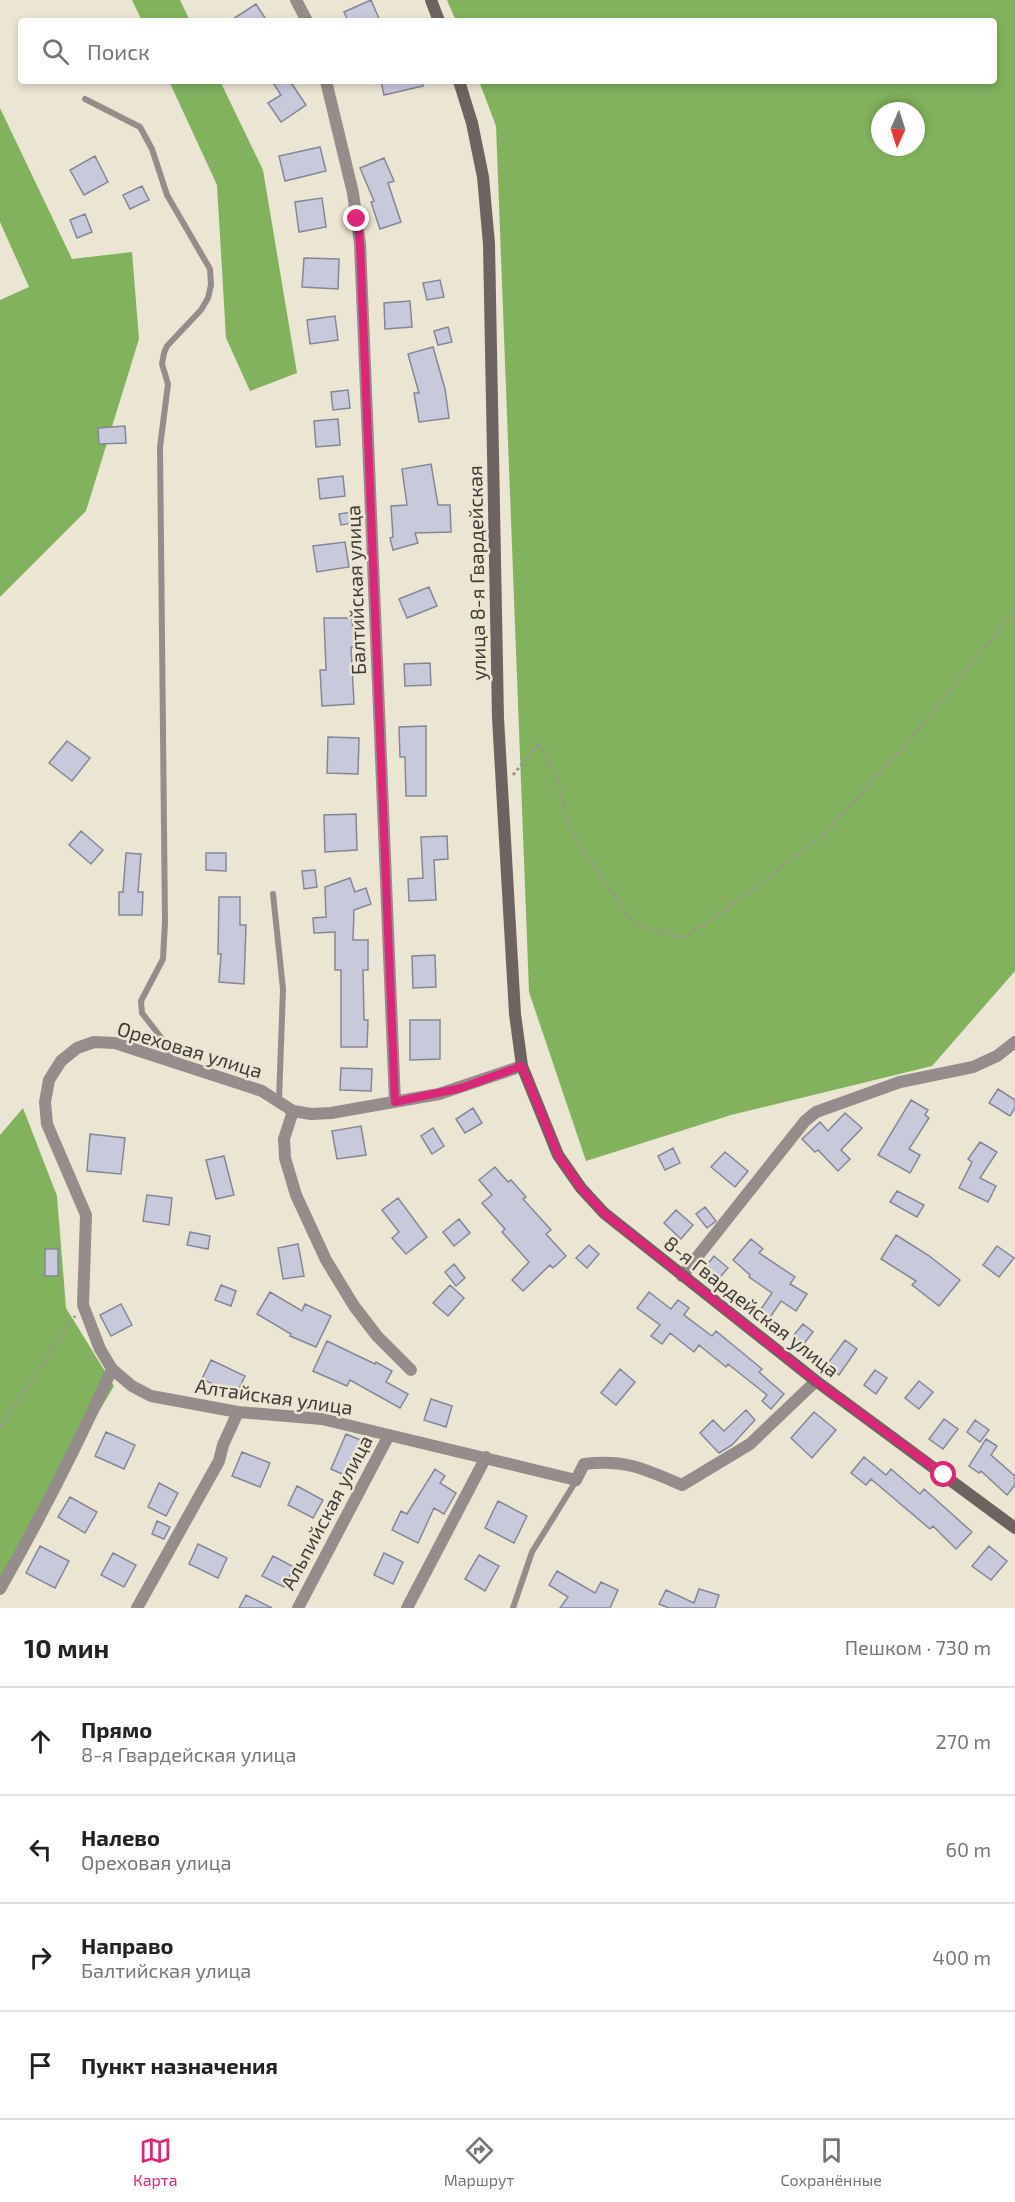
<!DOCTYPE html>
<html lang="ru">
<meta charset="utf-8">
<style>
body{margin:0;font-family:"Exo 2",sans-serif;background:#f2f2f2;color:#222}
.compass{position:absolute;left:871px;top:102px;width:54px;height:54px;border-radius:50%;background:#fff;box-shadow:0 3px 9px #0003;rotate:183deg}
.stop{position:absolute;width:18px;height:18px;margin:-14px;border:4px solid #db2777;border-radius:50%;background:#fff}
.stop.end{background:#db2777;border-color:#fff;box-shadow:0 2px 6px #0008}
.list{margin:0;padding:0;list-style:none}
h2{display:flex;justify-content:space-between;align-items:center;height:78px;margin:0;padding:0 24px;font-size:26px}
h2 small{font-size:20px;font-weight:400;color:#767676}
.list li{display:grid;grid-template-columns:39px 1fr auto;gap:18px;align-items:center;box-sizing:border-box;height:108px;padding:0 24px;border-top:2px solid #e0e0e0}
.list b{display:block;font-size:22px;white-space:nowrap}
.list p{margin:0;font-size:20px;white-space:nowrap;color:#767676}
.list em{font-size:20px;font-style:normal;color:#767676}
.icon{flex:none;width:33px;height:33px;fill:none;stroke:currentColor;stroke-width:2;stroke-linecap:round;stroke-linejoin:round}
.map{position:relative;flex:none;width:1015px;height:1608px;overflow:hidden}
.search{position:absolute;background:#fff;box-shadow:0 3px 9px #0003;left:18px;right:18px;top:18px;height:66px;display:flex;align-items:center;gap:15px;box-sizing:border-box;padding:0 21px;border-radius:6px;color:#767676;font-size:22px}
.sheet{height:510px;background:#fff}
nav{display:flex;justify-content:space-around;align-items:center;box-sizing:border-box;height:84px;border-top:2px solid #e0e0e0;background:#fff;font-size:16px;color:#767676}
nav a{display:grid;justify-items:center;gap:3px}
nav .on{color:#db2777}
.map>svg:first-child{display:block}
</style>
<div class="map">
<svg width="1015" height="1608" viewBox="0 0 1015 1608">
<rect width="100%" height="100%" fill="#ebe5d4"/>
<path fill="#82b25d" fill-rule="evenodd" d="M132,0H180L190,21H142Z
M447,0H1015V971L932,1066L731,1115L586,1161L529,992L496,126L479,81H994V21H456ZM880,111H916V147H880Z
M169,81H220L263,170L297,373L250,391L226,338L217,185Z
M0,108L72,259L132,252L139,339L86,511L0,597V300L29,287L0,222Z
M23,1108L57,1196L66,1308L114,1386L0,1578V1135Z"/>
<path fill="#c8cadb" stroke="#858797" stroke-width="1.5" d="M371,0L380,21H348L344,12Z
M256,4L267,21H230Z
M272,81H290L306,105L281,122L268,103L281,95Z
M381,81H422L423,86L384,95Z
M320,147L326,171L285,181L279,156Z
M95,156L108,182L84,195L70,170Z
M384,158L394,181L388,183L401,222L380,229L371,202L374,201L360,168Z
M142,186L149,200L130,209L123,195Z
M322,198L326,227L299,232L295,202Z
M85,214L92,232L77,238L70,220Z
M304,258L339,259L338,289L302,287Z
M440,280L444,297L427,300L423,283Z
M410,301L412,327L385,329L384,303Z
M335,316L338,340L310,344L307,320Z
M448,327L452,342L438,345L434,331Z
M433,347L445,389L449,418L419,422L414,393H419L408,354Z
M348,390L350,408L333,410L331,392Z
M338,419L340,445L316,447L314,421Z
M125,426L126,443L99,444L98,428Z
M431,464L438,505H450L451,532L415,533L418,543L393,550L390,538L393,537L391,506L407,505L402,469Z
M343,476L345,496L320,499L318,479Z
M357,511L359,522L341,525L339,514Z
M345,542L349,567L317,572L313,546Z
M429,587L437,606L407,618L399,599Z
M324,618H352L354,647H351L354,704L322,706L320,670H326Z
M430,663L431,685L405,686L404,664Z
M426,726V796H406L405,757H400L399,727Z
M328,737L359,738L358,774L327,773Z
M67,741L90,758L72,781L49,763Z
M356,814L357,850L325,852L324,815Z
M81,831L103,850L91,864L69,845Z
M447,836L448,859L434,860L436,900L409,901L408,879L423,878L421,837Z
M126,853L141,854L138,892H143L142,915H119V892H123Z
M206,853H226V871L206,870Z
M315,870L317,887L304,889L302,871Z
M350,878L355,892L366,888L371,904L354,910L353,940H368V970H363L364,1020H368L367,1047H341V970H335V932L314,933L313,918L326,917L325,887Z
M219,897H240V925H246L244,984L219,982L221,954H218Z
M435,955L436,987L413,988L412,956Z
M410,1020H440V1059L410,1060Z
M341,1068L372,1069L371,1091L340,1090Z
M998,1089L1015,1100V1108L1010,1116L989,1103Z
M911,1100L928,1110L925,1115L929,1118L909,1149L920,1155L910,1173L878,1155Z
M473,1108L482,1123L465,1133L456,1119Z
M845,1113L862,1128L841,1150L850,1159L838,1171L818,1150L815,1152L802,1139L820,1122L828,1131Z
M361,1126L366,1155L337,1159L332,1131Z
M433,1128L444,1146L432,1154L421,1136Z
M90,1134L125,1138L121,1174L87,1171Z
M980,1142L997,1152L980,1178L996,1186L988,1202L959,1188L972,1162L968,1159Z
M673,1148L680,1163L665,1170L658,1156Z
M725,1152L748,1171L735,1187L711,1167Z
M224,1156L234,1195L216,1199L206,1160Z
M495,1167L508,1182L511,1180L526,1197L523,1199L551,1230L546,1234L566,1256L553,1268L550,1265L523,1291L512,1280L529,1262L502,1232L505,1229L482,1203L492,1195L479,1180Z
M897,1191L924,1205L917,1217L890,1202Z
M147,1195L172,1198L169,1225L143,1221Z
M398,1198L427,1237L406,1254L392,1238L399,1232L382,1210Z
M705,1207L716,1221L707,1228L696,1214Z
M676,1210L693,1225L681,1239L664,1223Z
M459,1219L470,1233L454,1246L443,1232Z
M190,1232L210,1236L208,1249L187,1245Z
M896,1235L928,1255L960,1280L939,1306L912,1285L916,1281L881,1259Z
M751,1239L763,1249L759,1253L795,1277L790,1284L807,1294L796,1311L781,1301L769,1319L759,1312L772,1293L749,1277L750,1275L733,1260Z
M298,1244L304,1276L283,1279L278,1248Z
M589,1245L599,1254L587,1268L576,1258Z
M997,1246L1014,1258L999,1277L983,1265Z
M45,1249H58V1276H45Z
M714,1256L728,1268L713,1285L700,1274Z
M454,1264L465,1278L456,1286L445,1272Z
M221,1285L236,1291L231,1306L215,1300Z
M450,1285L464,1298L448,1316L433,1303Z
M270,1292L302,1311L305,1304L331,1316L316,1347L290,1336L291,1334L257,1314Z
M649,1292L671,1309L678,1300L689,1308L684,1315L712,1336L716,1331L762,1369L759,1372L784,1394L771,1409L762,1401L767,1395L728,1364L726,1367L699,1345L694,1352L670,1333L662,1344L651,1336L660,1325L637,1308Z
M121,1304L132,1325L111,1336L100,1315Z
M803,1324L813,1332L803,1345L793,1336Z
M845,1340L857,1349L839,1375L826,1366Z
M327,1341L375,1364L376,1362L392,1371L386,1382L408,1394L400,1408L350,1380L347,1386L313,1371Z
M211,1360L245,1376L236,1395L202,1379Z
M620,1369L635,1382L616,1405L601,1393Z
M875,1370L887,1378L876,1394L864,1385Z
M919,1381L933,1392L919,1409L905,1398Z
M431,1399L452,1406L446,1427L424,1420Z
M746,1410L755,1420L732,1445L719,1453L700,1433L713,1420L724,1431Z
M814,1412L836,1430L812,1458L791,1438Z
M944,1419L958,1429L943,1449L929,1439Z
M975,1420L989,1430L980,1442L967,1432Z
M106,1432L135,1445L124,1469L95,1456Z
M346,1434L363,1441L349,1477L331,1469Z
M986,1439L997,1446L991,1455L1015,1476V1485L1007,1495L981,1471L979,1473L969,1466Z
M242,1452L270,1463L260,1487L232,1476Z
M864,1457L886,1475L891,1469L920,1494L924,1489L972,1532L956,1549L933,1526L930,1529L871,1479L866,1485L851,1473Z
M435,1469L445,1476L440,1483L456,1493L444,1514L434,1508L418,1543L392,1530L401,1511L407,1514Z
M159,1483L178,1493L166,1516L148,1507Z
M297,1486L323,1500L313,1518L288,1505Z
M70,1497L97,1512L85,1533L58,1517Z
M498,1501L527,1516L514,1543L485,1528Z
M157,1521L170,1527L164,1539L152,1534Z
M198,1544L227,1558L218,1578L189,1564Z
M40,1546L69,1561L55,1588L26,1573Z
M989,1546L1007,1561L991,1580L972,1566Z
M113,1553L136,1565L124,1587L101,1575Z
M384,1553L403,1562L393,1584L374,1575Z
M479,1555L499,1566L485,1591L465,1579Z
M273,1556L294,1567L284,1587L262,1576Z
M557,1571L595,1593L601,1582L618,1590L610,1608H560L568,1597L549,1585Z
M699,1589L719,1595L715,1608H669L659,1604L666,1590L694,1603Z
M246,1595L272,1608H239Z"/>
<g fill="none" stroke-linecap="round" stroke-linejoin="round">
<path stroke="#9a9689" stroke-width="3" stroke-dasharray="3 3" stroke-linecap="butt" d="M513,775L539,743L557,777L571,832L634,924L683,938L736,902L824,834L908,742L1015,610
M0,1427L75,1316"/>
<path stroke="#958d8b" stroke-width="6" d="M85,99L140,127L152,149L167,195L210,269L211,285L208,298L201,310L167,346L164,353L162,364L168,384L160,447L165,922L163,959L141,1001L142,1013L163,1040L172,1061
M273,894L283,989L279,1100
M513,1608L532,1552L576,1481"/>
<path stroke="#958d8b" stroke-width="12" d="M296,0L307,21
M326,81L353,193L360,244L395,1102
M522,1066L439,1094L331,1113L311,1114L293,1111L262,1091L115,1043L94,1042L77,1048L61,1061L49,1080L45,1102L47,1124L86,1215L83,1305L100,1349L112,1369L132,1386L151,1396L238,1412L322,1419L576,1480L584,1464C625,1459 645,1469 682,1485L750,1444L816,1381
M293,1111L284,1139L285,1158L296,1195L326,1260L354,1306L377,1336L411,1370
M682,1276L805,1121L816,1112L900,1082L973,1067L997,1056L1015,1042
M0,1589C41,1517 78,1444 112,1369
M137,1608L219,1461L223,1445L238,1412
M298,1608L389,1435
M407,1608L486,1457"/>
<path stroke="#6f6361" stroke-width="12" d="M431,0L439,21
M459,81L472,123L483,177L489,244L498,718L515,1014L522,1066L558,1155L581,1188L604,1213L816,1381L1015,1528"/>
</g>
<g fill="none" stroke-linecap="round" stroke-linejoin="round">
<path stroke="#db2777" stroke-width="8" d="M357,219L360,244L395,1102L461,1088L522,1066L558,1155L581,1188L604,1213L816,1381L944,1475"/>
</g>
<g text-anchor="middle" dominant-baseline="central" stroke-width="5" stroke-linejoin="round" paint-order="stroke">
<g font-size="20" fill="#3f3d36" stroke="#ebe5d4">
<text transform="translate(476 573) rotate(-91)">улица 8-я Гвардейская</text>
<text transform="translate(355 590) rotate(-92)">Балтийская улица</text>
<text transform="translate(190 1049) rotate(17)">Ореховая улица</text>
<text transform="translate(752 1306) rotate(38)">8-я Гвардейская улица</text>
<text transform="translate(274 1396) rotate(8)">Алтайская улица</text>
<text transform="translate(326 1512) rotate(-62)">Альпийская улица</text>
</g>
</g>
</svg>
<svg class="compass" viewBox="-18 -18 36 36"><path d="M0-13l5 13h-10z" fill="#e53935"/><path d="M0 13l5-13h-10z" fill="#767676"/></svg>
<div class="stop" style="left:944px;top:1475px"></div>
<div class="stop end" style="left:357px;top:219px"></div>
<div class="search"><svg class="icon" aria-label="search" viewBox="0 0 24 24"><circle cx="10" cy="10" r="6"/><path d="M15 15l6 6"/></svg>Поиск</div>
</div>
<section class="sheet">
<h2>10 мин<small>Пешком · 730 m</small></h2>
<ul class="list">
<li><svg class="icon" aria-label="ahead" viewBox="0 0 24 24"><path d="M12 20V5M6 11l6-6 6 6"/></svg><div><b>Прямо</b><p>8-я Гвардейская улица</p></div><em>270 m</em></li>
<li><svg class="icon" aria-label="left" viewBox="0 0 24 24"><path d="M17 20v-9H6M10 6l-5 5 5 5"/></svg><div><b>Налево</b><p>Ореховая улица</p></div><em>60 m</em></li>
<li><svg class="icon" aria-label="right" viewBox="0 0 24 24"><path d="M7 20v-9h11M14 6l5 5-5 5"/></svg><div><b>Направо</b><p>Балтийская улица</p></div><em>400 m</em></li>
<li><svg class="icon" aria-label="arrive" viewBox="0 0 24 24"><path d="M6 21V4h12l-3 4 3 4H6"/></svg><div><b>Пункт назначения</b></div></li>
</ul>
</section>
<nav>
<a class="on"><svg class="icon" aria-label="map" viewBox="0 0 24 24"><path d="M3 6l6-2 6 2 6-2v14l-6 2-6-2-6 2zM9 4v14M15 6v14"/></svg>Карта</a>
<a><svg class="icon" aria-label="directions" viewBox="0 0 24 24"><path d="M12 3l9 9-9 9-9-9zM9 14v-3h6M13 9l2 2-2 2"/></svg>Маршрут</a>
<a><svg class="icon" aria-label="saved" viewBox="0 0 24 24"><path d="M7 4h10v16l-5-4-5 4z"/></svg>Сохранённые</a>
</nav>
